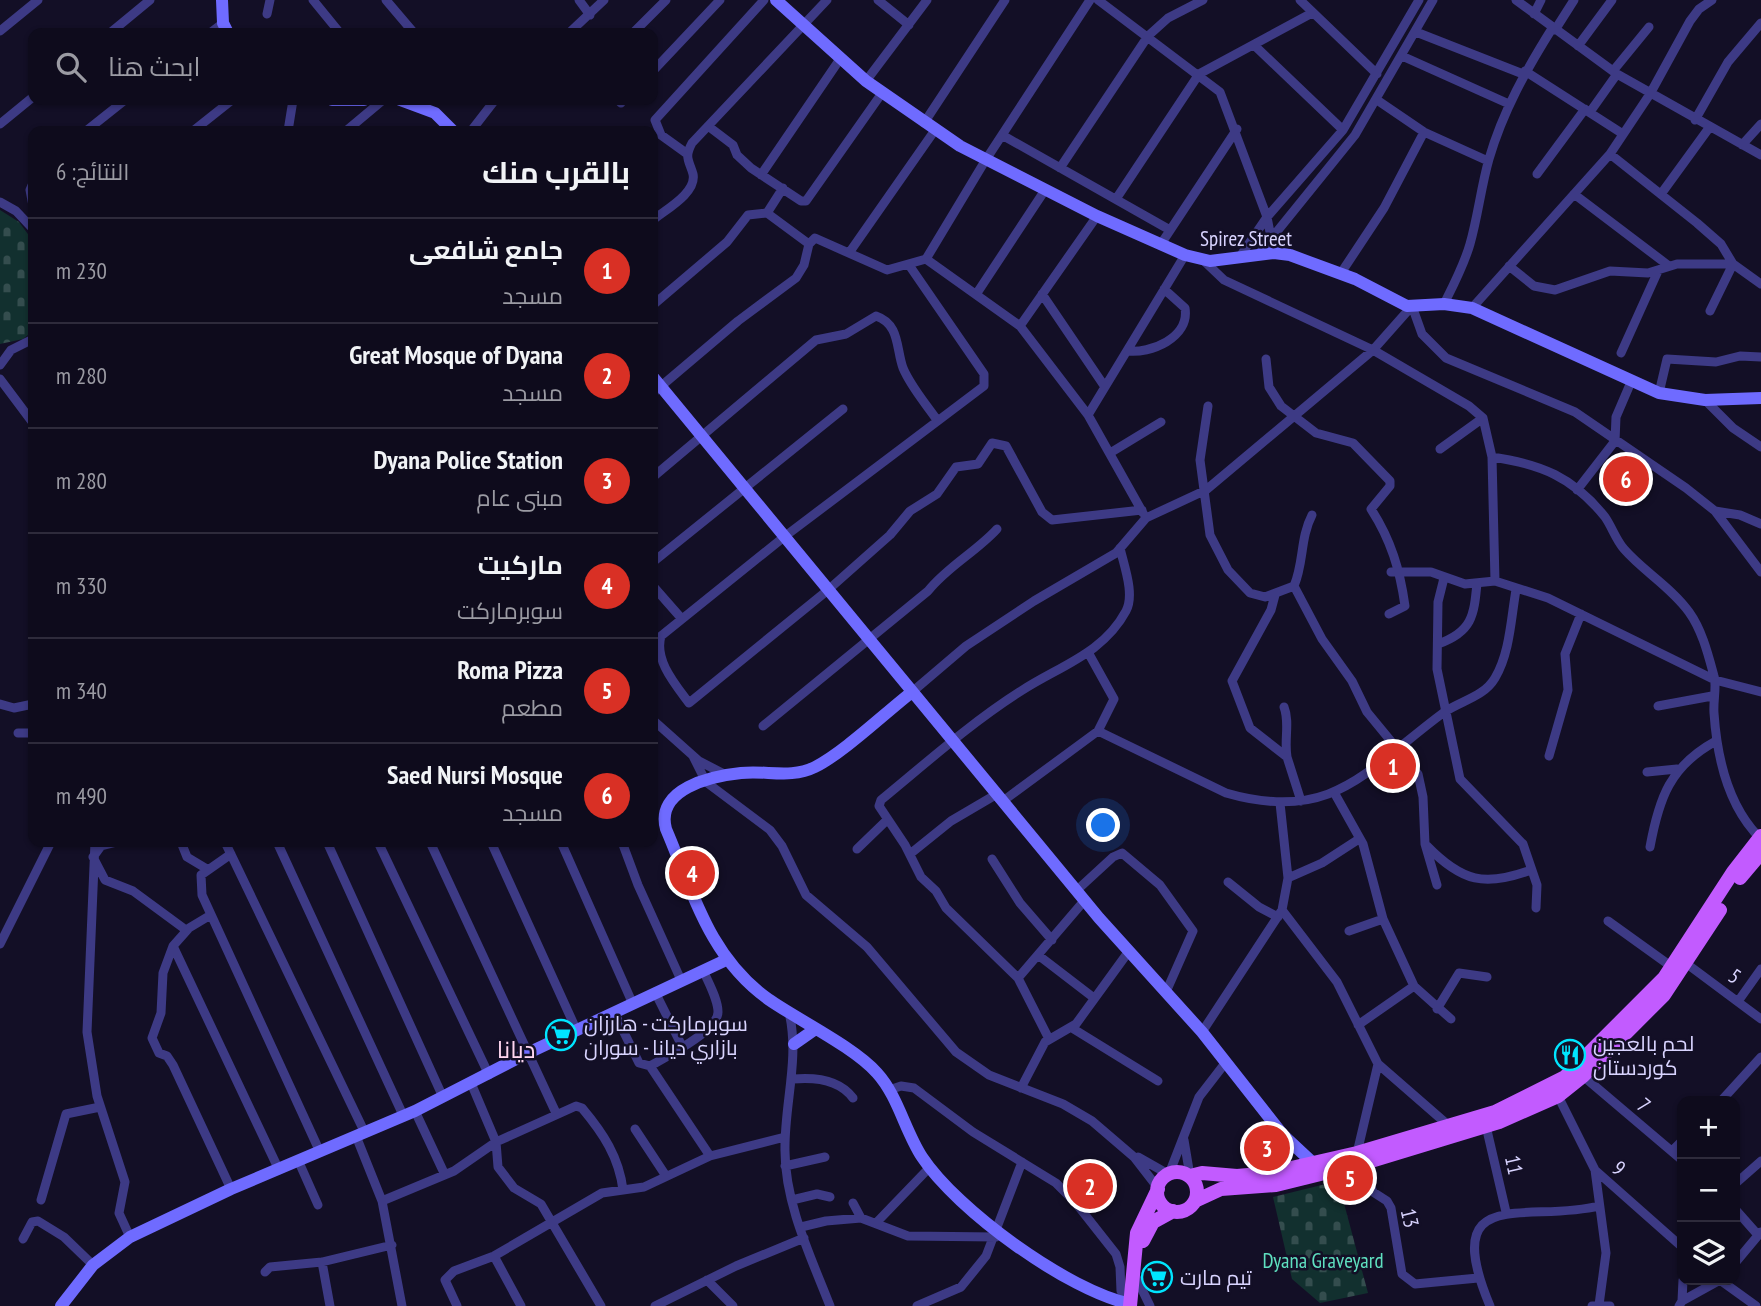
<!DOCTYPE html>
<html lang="ar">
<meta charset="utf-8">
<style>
body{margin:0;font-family:"PT Sans Narrow",Cairo,sans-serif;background:#171425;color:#f1f3f6;direction:rtl}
.controls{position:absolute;right:21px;bottom:21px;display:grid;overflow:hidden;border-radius:14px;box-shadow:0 2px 5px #0004}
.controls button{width:63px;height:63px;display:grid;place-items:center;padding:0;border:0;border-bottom:2px solid #2e2b3b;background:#0e0b1c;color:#f1f3f6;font:35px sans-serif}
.you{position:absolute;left:1104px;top:826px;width:24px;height:24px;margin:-18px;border:5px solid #fff;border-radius:50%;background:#1a73e8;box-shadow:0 0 0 10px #1a73e833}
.badge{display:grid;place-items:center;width:46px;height:46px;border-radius:50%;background:#d93025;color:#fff;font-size:23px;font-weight:700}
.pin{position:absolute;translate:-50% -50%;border:4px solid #fff;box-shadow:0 2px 7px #0006}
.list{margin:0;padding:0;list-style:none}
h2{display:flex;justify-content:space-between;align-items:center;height:91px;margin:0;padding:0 28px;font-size:30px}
h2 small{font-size:23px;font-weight:400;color:#9b9ba3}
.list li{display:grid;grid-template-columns:46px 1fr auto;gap:21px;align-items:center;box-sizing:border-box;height:105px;padding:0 28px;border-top:2px solid #2e2b3b}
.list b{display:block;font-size:26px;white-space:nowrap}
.list p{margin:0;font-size:23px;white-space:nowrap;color:#9b9ba3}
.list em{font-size:23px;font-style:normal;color:#9b9ba3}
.icon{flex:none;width:38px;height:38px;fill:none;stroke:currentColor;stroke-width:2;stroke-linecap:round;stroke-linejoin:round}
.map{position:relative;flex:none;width:1761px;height:1306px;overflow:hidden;direction:ltr}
.search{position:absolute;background:#0e0b1c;box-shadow:0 2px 5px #0004;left:28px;top:28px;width:630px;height:77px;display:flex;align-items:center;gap:18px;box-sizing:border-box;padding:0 24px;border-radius:14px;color:#9b9ba3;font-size:26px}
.panel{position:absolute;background:#0e0b1c;box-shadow:0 2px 5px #0004;left:28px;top:126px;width:630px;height:721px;border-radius:14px;direction:rtl}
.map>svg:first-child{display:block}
</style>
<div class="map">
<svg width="1761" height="1306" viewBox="0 0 1761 1306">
<defs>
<pattern id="cemetery-stones" width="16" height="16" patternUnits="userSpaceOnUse" patternTransform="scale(1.75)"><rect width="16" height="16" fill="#12302f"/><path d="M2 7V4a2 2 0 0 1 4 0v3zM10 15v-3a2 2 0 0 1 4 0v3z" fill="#344d4e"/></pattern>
</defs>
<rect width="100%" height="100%" fill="#130f26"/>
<path fill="url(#cemetery-stones)" d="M0,210L19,222L33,241V331L23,339L0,344Z
M1338,1181L1368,1293L1320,1303L1292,1279L1273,1197Z"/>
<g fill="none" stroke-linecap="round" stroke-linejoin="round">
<path stroke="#3d3a85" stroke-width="9" d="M313,0L340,33
M386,0L414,33
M579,0L590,15
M878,0L909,25
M1098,0L1220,92L1267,217L1274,253
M1300,0L1377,74
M1516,0L1617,74L1761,155
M267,14L270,0
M1534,14L1541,0
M1555,30L1574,0
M0,31L38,0
M1416,32L1523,74
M110,33L150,0
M210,33L223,23
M569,33L604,0
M633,33L666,0
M1255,46L1343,130
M1578,46L1612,0
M1402,56L1509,104
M653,71L720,0
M1525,71L1623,134
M1613,71L1649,27
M866,81L927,0
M618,100L621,103
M1377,100L1424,132L1488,161
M1590,112L1617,74
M1695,120L1728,62L1761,23
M924,123L1005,0
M0,124L33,97
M708,126L733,145L737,155L751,168L801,201H806L882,93
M86,131L125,100
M193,131L232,100
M288,131L293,100
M346,131L383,100
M471,131L495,100
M1002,135L1170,230
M1742,145L1761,124
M686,153L661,135L655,120L764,0
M1610,154L1697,223L1721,244L1733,264L1761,284
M1060,168L1148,36L1168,18L1203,0
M1537,174L1585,109
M761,175L840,59
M33,183L30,190L33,206
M1574,194L1669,266
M1661,194L1709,128
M1116,199L1199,74L1312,13
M0,202L16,211L33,229
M767,213L783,188
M653,220C665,210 697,193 693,174C689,160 684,158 692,143L827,0
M1161,244L1237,129
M849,253L935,130
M1258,255L1355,135L1433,0
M1239,258L1267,217L1343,130L1419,0
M926,259L985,161L1090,0
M1203,260L1224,280L1373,350L1469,406L1483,418L1492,457L1495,581
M909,265L984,374V386L784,537L661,636C654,660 675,684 689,703L828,590L890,535L910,511L937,494L956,467L978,464L992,443L1006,446L1042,512L1052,520L1142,510
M1509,266L1534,286L1555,290L1610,271L1648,273L1677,264H1733L1710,311
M1341,273L1384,208L1424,132
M977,293L1045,190
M1042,294L1105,387
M1444,304C1454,284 1464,265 1470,244C1478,216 1481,187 1489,159C1503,111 1526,70 1553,27
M653,305L727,242L748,215L767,213L809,244
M1472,308L1610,154L1650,94L1690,21L1699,9L1712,0
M1020,326L1097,216
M1127,351C1150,354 1190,338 1185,308L1164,289
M1621,353L1658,271
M1266,359L1269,387L1281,406L1316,433L1353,443L1390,481V486L1371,509C1391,540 1400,570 1405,606L1389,614
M0,365L11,350L33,339
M0,379L33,423
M653,393L738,321L796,278L804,265L809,244L815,238L887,270L926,259L1020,326L1088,415L1143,513
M1659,393L1667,359L1716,362L1740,356L1761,357
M1705,400L1733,428L1761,447
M1208,406L1200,460L1210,535L1228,570L1250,593L1265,597L1294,586C1304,563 1300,538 1312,515
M1088,415L1185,255
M1440,449L1483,418
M1110,453L1161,422
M1492,457C1541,464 1573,477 1605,517C1612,527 1616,540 1624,549C1643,571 1671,587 1689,612C1702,630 1708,654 1714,676C1717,686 1713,701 1714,713C1717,757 1728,807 1761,839
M653,477L816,340L846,334L876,316C900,324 896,349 903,368C911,387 926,404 937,420
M1577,490L1615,441L1616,417L1631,382
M1715,511L1740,515L1761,524
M653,562L843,409
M1391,572H1431L1465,584L1495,581L1548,598L1715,680L1761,692
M1444,578L1438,602L1437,669L1460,779L1523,844L1537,885L1536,908
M653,586L682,619
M1294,586L1322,639L1352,681L1367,712L1418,774L1423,797L1425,844L1437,885
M1275,595L1271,610L1232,681L1250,728L1287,757L1301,801
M1438,644C1472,632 1474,616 1477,583
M1089,654L1114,699L1098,731
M912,692L966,646L1034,601L1116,553L1146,518L1206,490L1373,350L1412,306L1422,334L1446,358L1575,412L1686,488L1715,511L1761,572
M0,704L14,708L33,704
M1658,706L1712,696
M1284,707C1290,722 1284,740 1287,757
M653,720L699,761L726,775
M763,726L928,591C948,566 976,552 997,529
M18,733H33
M693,756L706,782L770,830L782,846L806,895L867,947L956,1052L989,1075L1063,1104L1092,1121L1134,1157L1158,1188
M1549,756L1568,690L1565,654L1581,614
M1647,772L1677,769
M1335,794L1363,844L1383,919L1414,986L1451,1019
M1003,801L1098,731L1226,793C1333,824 1366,770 1443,713C1460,701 1484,697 1495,678C1510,653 1511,618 1516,590
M95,842L87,1032L97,1096L125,1182L119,1213L130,1237
M117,842L101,846L93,857L105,880L133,891L186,930
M181,842L187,857L207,869
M225,842L364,1131
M277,842L403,1115
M327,842L442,1095
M378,842L489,1075
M430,842L556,1113
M491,842L576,1029
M561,842L632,1002
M622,842L638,885L681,980
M1427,846C1462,882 1485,887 1531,870
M1650,847C1659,798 1670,766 1716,741
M857,849L887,820
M231,854L201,875L202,895L320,1152
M910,854L951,821L997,794
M992,859L1020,903L1052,940
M1288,878L1322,863L1359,839
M1228,882L1259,907L1278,917
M1076,891L1113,857L1122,853L1160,885L1193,931L1166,992
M1282,910L1337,982L1378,1064L1448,1125
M209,916L189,928L173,946L163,973L161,1013L152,1038L159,1053L167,1056L173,1065L231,1189
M1608,921L1672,967
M1349,931L1383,919
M0,944L51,842
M173,946L279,1170
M1038,955L1094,998
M1687,964L1761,1019
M1018,978L1084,901
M655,992L682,1046
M1739,1000L1761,969
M1437,1009L1459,973L1487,977
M614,1012L639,1063L650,1066C666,1057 718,1031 718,1012C718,999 708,982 703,970
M789,1012C800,1060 784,1104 785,1151C785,1204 811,1257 830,1306
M1358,1025L1414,986
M1072,1028L1158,1081
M1202,1032L1282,910L1288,878L1280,803
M1049,1039L1018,978L946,908L936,891L921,877L905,845L879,806L881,800C926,763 972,722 1021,691C1059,666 1103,654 1126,611C1135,594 1124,566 1120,548
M650,1066L710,1156
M1583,1076L1682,1160
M793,1079C815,1077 839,1079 853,1098
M471,1083L496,1142L498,1167L514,1188L541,1204L601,1306
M1021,1088L1045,1042L1076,1024L1129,951
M889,1090L901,1086L914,1088L973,1132L1056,1183L1075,1202L1116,1254L1120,1267L1121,1291L1131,1300
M1558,1096L1595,1170L1682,1247
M1721,1101L1761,1057
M415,1111L445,1175
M1486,1126L1506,1212
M635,1129L666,1176
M356,1136L382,1201L402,1306
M1184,1140L1190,1176
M1672,1151L1682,1141
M1357,1153L1378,1064
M1138,1157L1168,1174
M298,1160L318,1205
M1361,1164L1373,1192L1387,1201L1391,1208L1402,1274L1415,1284L1478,1278
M785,1166L825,1157
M1595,1170L1606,1253L1599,1305
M1169,1174L1199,1097L1226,1062
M1735,1184L1761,1161
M41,1200L66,1114L100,1107
M792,1200L817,1194L830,1197
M382,1201L454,1171L496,1142L576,1106L582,1108C603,1133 619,1157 623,1190
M853,1203L861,1218
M1735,1209L1758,1235
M877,1222L930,1167
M801,1227L826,1221L861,1218L908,1236L996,1237
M23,1239L32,1222L38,1221L64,1237L93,1265
M494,1256L521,1306
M322,1262L330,1306
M1735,1263L1761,1232
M265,1272L270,1267L322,1262L392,1245
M1134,1273L1150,1306
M707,1280L733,1306
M1720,1280L1756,1306
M1682,1301L1683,1280
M457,1306L445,1280L454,1271L494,1256L602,1193L644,1187L710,1156L785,1137
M655,1306L736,1266L804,1238
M917,1306L961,1287L986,1256L1022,1162
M1490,1306C1438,1182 1527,1224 1599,1206
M1592,1306H1610
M1679,1306L1682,1301L1720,1280"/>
<path stroke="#6f6bff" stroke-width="12" d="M222,0L223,23L228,33
M776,0L866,81L960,146L1097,216L1185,255L1210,261L1274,253L1290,255L1355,279L1407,306L1444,304L1472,308L1659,393L1705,400L1761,398
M332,100H364
M400,100L435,113L453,131
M653,377L1099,918L1202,1032L1283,1135L1313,1163
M912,692C885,713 843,753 815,767C791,779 766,770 741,773C711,776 655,789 666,829C693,892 709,957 768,999C798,1020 854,1047 877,1073C898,1096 905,1131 922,1157C957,1210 1068,1291 1131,1304
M794,1044L814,1030
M1283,1136V1171
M61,1306L93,1265L130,1237L231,1189L415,1111L528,1053L726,960"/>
<path stroke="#c25bff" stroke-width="14" d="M1740,878L1761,853
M1157 1192a20 20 0 1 1 40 0a20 20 0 1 1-40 0Z
M1190,1176L1202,1173L1237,1176L1270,1173L1357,1153L1495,1112L1565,1077L1664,978L1733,872L1761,836
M1195,1201L1221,1189L1276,1185L1361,1164L1499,1122L1558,1096L1583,1076L1664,995L1720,910
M1143,1241L1153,1222L1173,1211
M1130,1306L1137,1233L1158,1189"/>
</g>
<defs>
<g id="supermarket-ring" transform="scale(1.575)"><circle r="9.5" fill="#130f26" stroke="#00e5ff" stroke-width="1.5"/><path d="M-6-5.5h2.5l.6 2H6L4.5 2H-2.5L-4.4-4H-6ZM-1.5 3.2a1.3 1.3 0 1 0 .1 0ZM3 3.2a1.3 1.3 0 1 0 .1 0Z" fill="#00e5ff"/></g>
<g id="restaurant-ring" transform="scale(1.575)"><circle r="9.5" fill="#130f26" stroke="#00e5ff" stroke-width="1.5"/><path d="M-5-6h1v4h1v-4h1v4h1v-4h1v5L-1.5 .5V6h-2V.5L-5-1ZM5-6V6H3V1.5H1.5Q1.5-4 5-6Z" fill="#00e5ff"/></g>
</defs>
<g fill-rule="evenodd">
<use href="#supermarket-ring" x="561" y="1035"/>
<use href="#restaurant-ring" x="1570" y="1055"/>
<use href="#supermarket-ring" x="1157" y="1277"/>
</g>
<g text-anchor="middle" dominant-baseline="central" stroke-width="5" stroke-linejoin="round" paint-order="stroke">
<g font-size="21" fill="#d9d4ff" stroke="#130f26">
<text x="1246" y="238">Spirez Street</text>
<text transform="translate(1735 976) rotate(35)">5</text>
<text transform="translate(1644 1105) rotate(40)">7</text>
<text transform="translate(1514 1165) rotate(78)">11</text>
<text transform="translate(1619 1168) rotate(40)">9</text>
<text transform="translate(1410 1218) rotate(77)">13</text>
</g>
<g font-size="21" fill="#d9d4ff" stroke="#130f26" text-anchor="start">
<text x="584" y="1023">سوبرماركت - هارزان<tspan x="584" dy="24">بازاري ديانا - سوران</tspan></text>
<text x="1593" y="1043">لحم بالعجین<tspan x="1593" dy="24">کوردستان</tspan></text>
<text x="1180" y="1277">تیم مارت</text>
</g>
<g font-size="21" fill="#5fe0c0" stroke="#130f26">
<text x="1323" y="1260">Dyana Graveyard</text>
</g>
<g font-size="24" fill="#ffd6f0" stroke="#130f26">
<text x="516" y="1049">دیانا</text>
</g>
</g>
</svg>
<div class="controls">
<button>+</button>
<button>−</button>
<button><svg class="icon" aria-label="layers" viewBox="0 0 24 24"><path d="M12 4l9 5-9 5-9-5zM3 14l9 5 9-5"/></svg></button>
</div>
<div class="you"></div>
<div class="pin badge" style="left:1393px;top:766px">1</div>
<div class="pin badge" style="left:1090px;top:1186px">2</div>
<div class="pin badge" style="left:1267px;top:1148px">3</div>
<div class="pin badge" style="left:692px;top:873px">4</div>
<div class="pin badge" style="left:1350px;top:1178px">5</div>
<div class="pin badge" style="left:1626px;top:479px">6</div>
<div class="search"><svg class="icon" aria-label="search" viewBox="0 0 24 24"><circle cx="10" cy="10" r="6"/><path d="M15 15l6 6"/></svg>ابحث هنا</div>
<section class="panel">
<h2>بالقرب منك<small>النتائج: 6</small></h2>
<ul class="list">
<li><span class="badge">1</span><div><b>جامع شافعی</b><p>مسجد</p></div><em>230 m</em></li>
<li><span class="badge">2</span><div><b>Great Mosque of Dyana</b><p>مسجد</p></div><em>280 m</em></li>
<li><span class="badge">3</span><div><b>Dyana Police Station</b><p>مبنى عام</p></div><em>280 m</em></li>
<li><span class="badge">4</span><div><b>ماركيت</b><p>سوبرماركت</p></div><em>330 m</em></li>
<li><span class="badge">5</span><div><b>Roma Pizza</b><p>مطعم</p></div><em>340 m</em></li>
<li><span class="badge">6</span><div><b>Saed Nursi Mosque</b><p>مسجد</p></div><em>490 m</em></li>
</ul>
</section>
</div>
